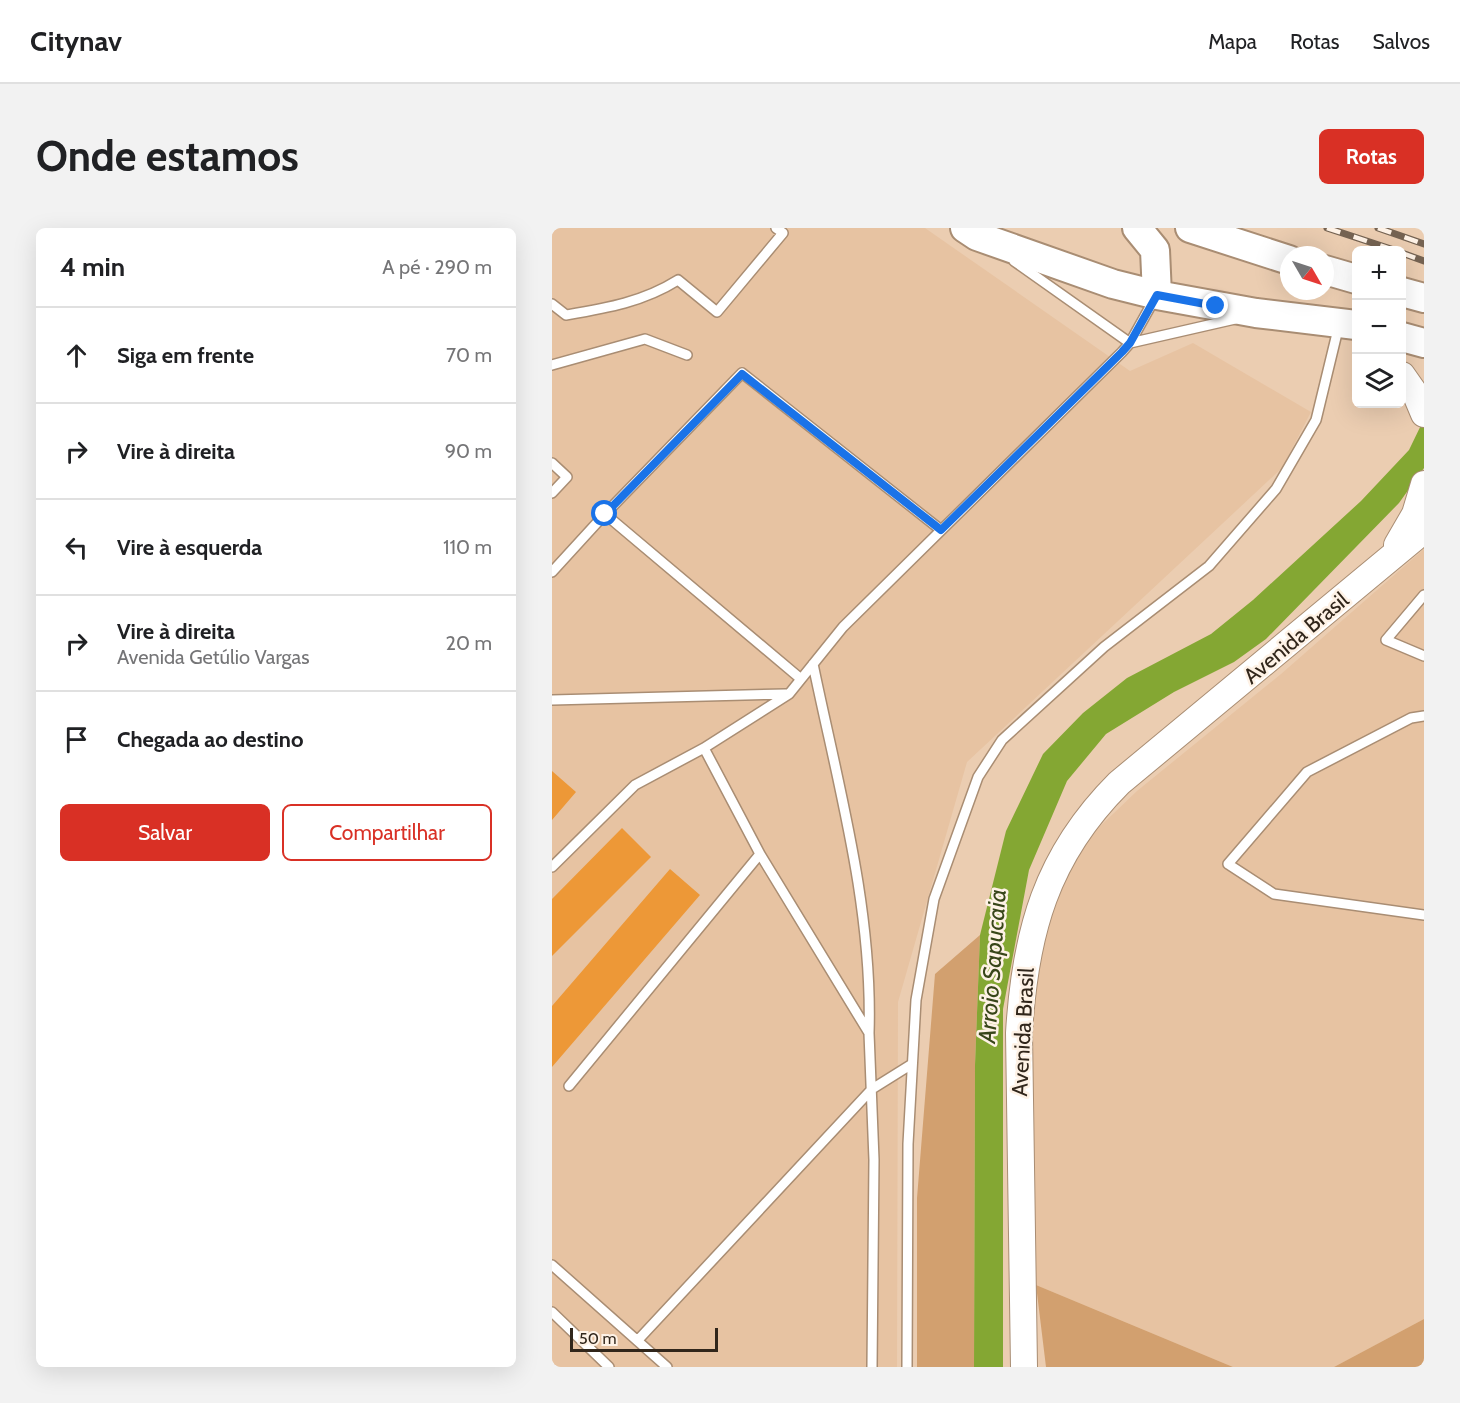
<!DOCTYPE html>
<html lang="pt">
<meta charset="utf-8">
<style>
body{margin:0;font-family:Cabin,sans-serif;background:#f2f2f2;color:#202124}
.controls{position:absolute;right:18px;top:18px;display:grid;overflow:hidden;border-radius:9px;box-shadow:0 6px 24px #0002}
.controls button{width:54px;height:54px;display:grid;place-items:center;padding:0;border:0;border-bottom:2px solid #e0e0e0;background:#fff;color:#202124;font:30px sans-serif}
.compass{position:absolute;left:728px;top:18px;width:54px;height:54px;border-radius:50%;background:#fff;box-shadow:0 6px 24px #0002;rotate:129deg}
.scale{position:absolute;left:18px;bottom:15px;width:148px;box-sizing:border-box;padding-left:6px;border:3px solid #31261b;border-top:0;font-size:16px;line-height:21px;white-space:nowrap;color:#31261b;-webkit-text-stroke:4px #fef2e6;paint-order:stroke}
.stop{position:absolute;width:18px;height:18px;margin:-14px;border:4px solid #1a73e8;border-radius:50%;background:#fff}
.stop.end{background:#1a73e8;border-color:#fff;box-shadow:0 2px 6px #0008}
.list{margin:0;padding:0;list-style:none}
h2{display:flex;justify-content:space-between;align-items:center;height:78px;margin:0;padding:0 24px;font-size:26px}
h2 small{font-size:20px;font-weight:400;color:#757577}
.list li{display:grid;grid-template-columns:39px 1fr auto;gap:18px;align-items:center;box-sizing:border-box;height:96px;padding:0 24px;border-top:2px solid #e0e0e0}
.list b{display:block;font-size:22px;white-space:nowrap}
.list p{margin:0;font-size:20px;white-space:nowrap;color:#757577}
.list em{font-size:20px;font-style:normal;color:#757577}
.actions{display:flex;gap:12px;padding:18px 24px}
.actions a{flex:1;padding:14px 0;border:2px solid #d93025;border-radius:9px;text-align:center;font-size:21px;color:#d93025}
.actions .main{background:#d93025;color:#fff}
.icon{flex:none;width:33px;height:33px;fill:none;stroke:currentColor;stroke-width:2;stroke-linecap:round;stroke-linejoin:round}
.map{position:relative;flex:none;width:872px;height:1139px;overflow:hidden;border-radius:9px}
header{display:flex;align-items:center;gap:36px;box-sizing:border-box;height:84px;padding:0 30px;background:#fff;border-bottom:2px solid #e0e0e0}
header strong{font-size:28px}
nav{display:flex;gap:33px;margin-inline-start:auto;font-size:21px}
.intro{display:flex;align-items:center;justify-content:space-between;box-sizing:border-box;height:144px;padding:0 36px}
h1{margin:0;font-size:42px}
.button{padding:15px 27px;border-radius:9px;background:#d93025;color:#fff;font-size:21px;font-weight:700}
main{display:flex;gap:36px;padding:0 36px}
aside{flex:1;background:#fff;border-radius:9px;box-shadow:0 6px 24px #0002}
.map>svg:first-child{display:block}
</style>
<header>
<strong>Citynav</strong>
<nav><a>Mapa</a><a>Rotas</a><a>Salvos</a></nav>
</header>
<div class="intro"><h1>Onde estamos</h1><a class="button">Rotas</a></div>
<main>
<aside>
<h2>4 min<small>A pé · 290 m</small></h2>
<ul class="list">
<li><svg class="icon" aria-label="ahead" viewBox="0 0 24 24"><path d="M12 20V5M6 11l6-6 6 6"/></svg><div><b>Siga em frente</b></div><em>70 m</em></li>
<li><svg class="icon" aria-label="right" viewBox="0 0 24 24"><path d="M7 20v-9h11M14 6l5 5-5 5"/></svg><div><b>Vire à direita</b></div><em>90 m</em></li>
<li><svg class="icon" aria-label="left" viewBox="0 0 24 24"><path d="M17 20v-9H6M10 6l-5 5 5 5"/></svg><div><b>Vire à esquerda</b></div><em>110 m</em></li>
<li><svg class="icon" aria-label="right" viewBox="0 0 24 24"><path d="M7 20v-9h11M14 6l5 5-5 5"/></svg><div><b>Vire à direita</b><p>Avenida Getúlio Vargas</p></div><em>20 m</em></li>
<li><svg class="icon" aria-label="arrive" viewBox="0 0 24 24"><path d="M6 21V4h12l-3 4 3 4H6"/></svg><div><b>Chegada ao destino</b></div></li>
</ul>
<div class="actions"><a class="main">Salvar</a><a>Compartilhar</a></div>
</aside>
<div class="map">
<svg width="872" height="1139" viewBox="0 0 872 1139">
<rect width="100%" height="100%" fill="#ebcdb1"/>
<path fill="#e7c3a2" d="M0,0H373L578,143L641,115L759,184L730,240L415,534L346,774L345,1139H0Z
M872,321V1091L782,1139H681L484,1057L480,836L483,754L496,687L523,632L539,607L585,563L729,446Z"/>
<path fill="#d2a06f" d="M428,707L423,837L422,1139H365V970L383,746Z
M484,1057L681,1139H494Z
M872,1091V1139H782Z"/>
<path fill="#84a733" d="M872,191V240L847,275L714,411L682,434L622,464L554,506L515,553L477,642L451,781V1139H422L423,837L428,707L454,603L491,526L531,485L575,450L659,406L701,372L809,273L857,222Z"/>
<path fill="#ed9837" d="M0,543L24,564L0,592Z
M70,600L99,629L0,728V671Z
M118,641L148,667L0,839V778Z"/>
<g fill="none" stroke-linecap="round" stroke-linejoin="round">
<g stroke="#a98d73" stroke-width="12">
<path id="service" d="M462,33L578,115L683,91
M0,76L14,87C55,80 91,74 126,52L165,84L231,5L224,0
M0,137L93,111L135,127
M0,235L15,249L0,265
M53,286L190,145L389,302
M0,344L53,286L249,451
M872,367L834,412L872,428
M261,436C286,557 321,680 317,805
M0,472L234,466
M872,488L859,490L755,544L676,636L722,666L872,687
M208,626L317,805L322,932L320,1139
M0,639L83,557L152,520
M17,858L208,626L152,520L237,466L291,399L570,124L578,115L603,70
M0,1037L115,1139
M0,1084L57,1139
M86,1112L320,861L360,836
M355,1139L356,916L364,772L382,671L426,549L450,512L552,419L657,338L724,261L764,192L787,97"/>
</g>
<g stroke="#a98d73" stroke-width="28">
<path id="secondary" d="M850,147L864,167L872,186
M845,317L863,286L872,256
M472,1139L467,805C473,705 494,628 567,555L872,302"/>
</g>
<g stroke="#a98d73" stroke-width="32">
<path id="primary" d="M413,0L425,8L561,56L605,67L704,85L804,97
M585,0L603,22L605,67
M638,0L737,32
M773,42L804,51
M850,64L872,70
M850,109L872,115"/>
</g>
<use href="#service" stroke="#fff" stroke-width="9"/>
<use href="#secondary" stroke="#fff" stroke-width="26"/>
<use href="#primary" stroke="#fff" stroke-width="28"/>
<g stroke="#756352" stroke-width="7">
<path id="rail" d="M775,0L842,22
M826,0L872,16
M850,25L872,33"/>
</g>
<use href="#rail" stroke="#fef2e6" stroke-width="4.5" stroke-dasharray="14" stroke-linecap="butt"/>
</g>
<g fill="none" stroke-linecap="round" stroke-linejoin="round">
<path stroke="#1a73e8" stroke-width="8" d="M53,286L190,146L389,302L570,124L578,115L605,67L664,78"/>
</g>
<g text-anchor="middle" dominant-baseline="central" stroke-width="5" stroke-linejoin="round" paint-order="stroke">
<g font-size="22" fill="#31261b" stroke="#fef2e6">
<text transform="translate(744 410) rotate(-40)">Avenida Brasil</text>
<text transform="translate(471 804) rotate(-87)">Avenida Brasil</text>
</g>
<g font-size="24" font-style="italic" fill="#384619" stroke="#fef2e6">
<text transform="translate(440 738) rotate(-86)">Arroio Sapucaia</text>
</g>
</g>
</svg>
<div class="controls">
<button>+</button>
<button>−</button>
<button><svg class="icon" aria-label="layers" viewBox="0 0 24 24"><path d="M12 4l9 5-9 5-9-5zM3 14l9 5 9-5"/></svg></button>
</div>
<svg class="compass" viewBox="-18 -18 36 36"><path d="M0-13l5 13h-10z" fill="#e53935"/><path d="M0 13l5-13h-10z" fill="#757577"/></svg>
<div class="scale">50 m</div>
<div class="stop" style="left:53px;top:286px"></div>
<div class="stop end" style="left:664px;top:78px"></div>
</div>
</main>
